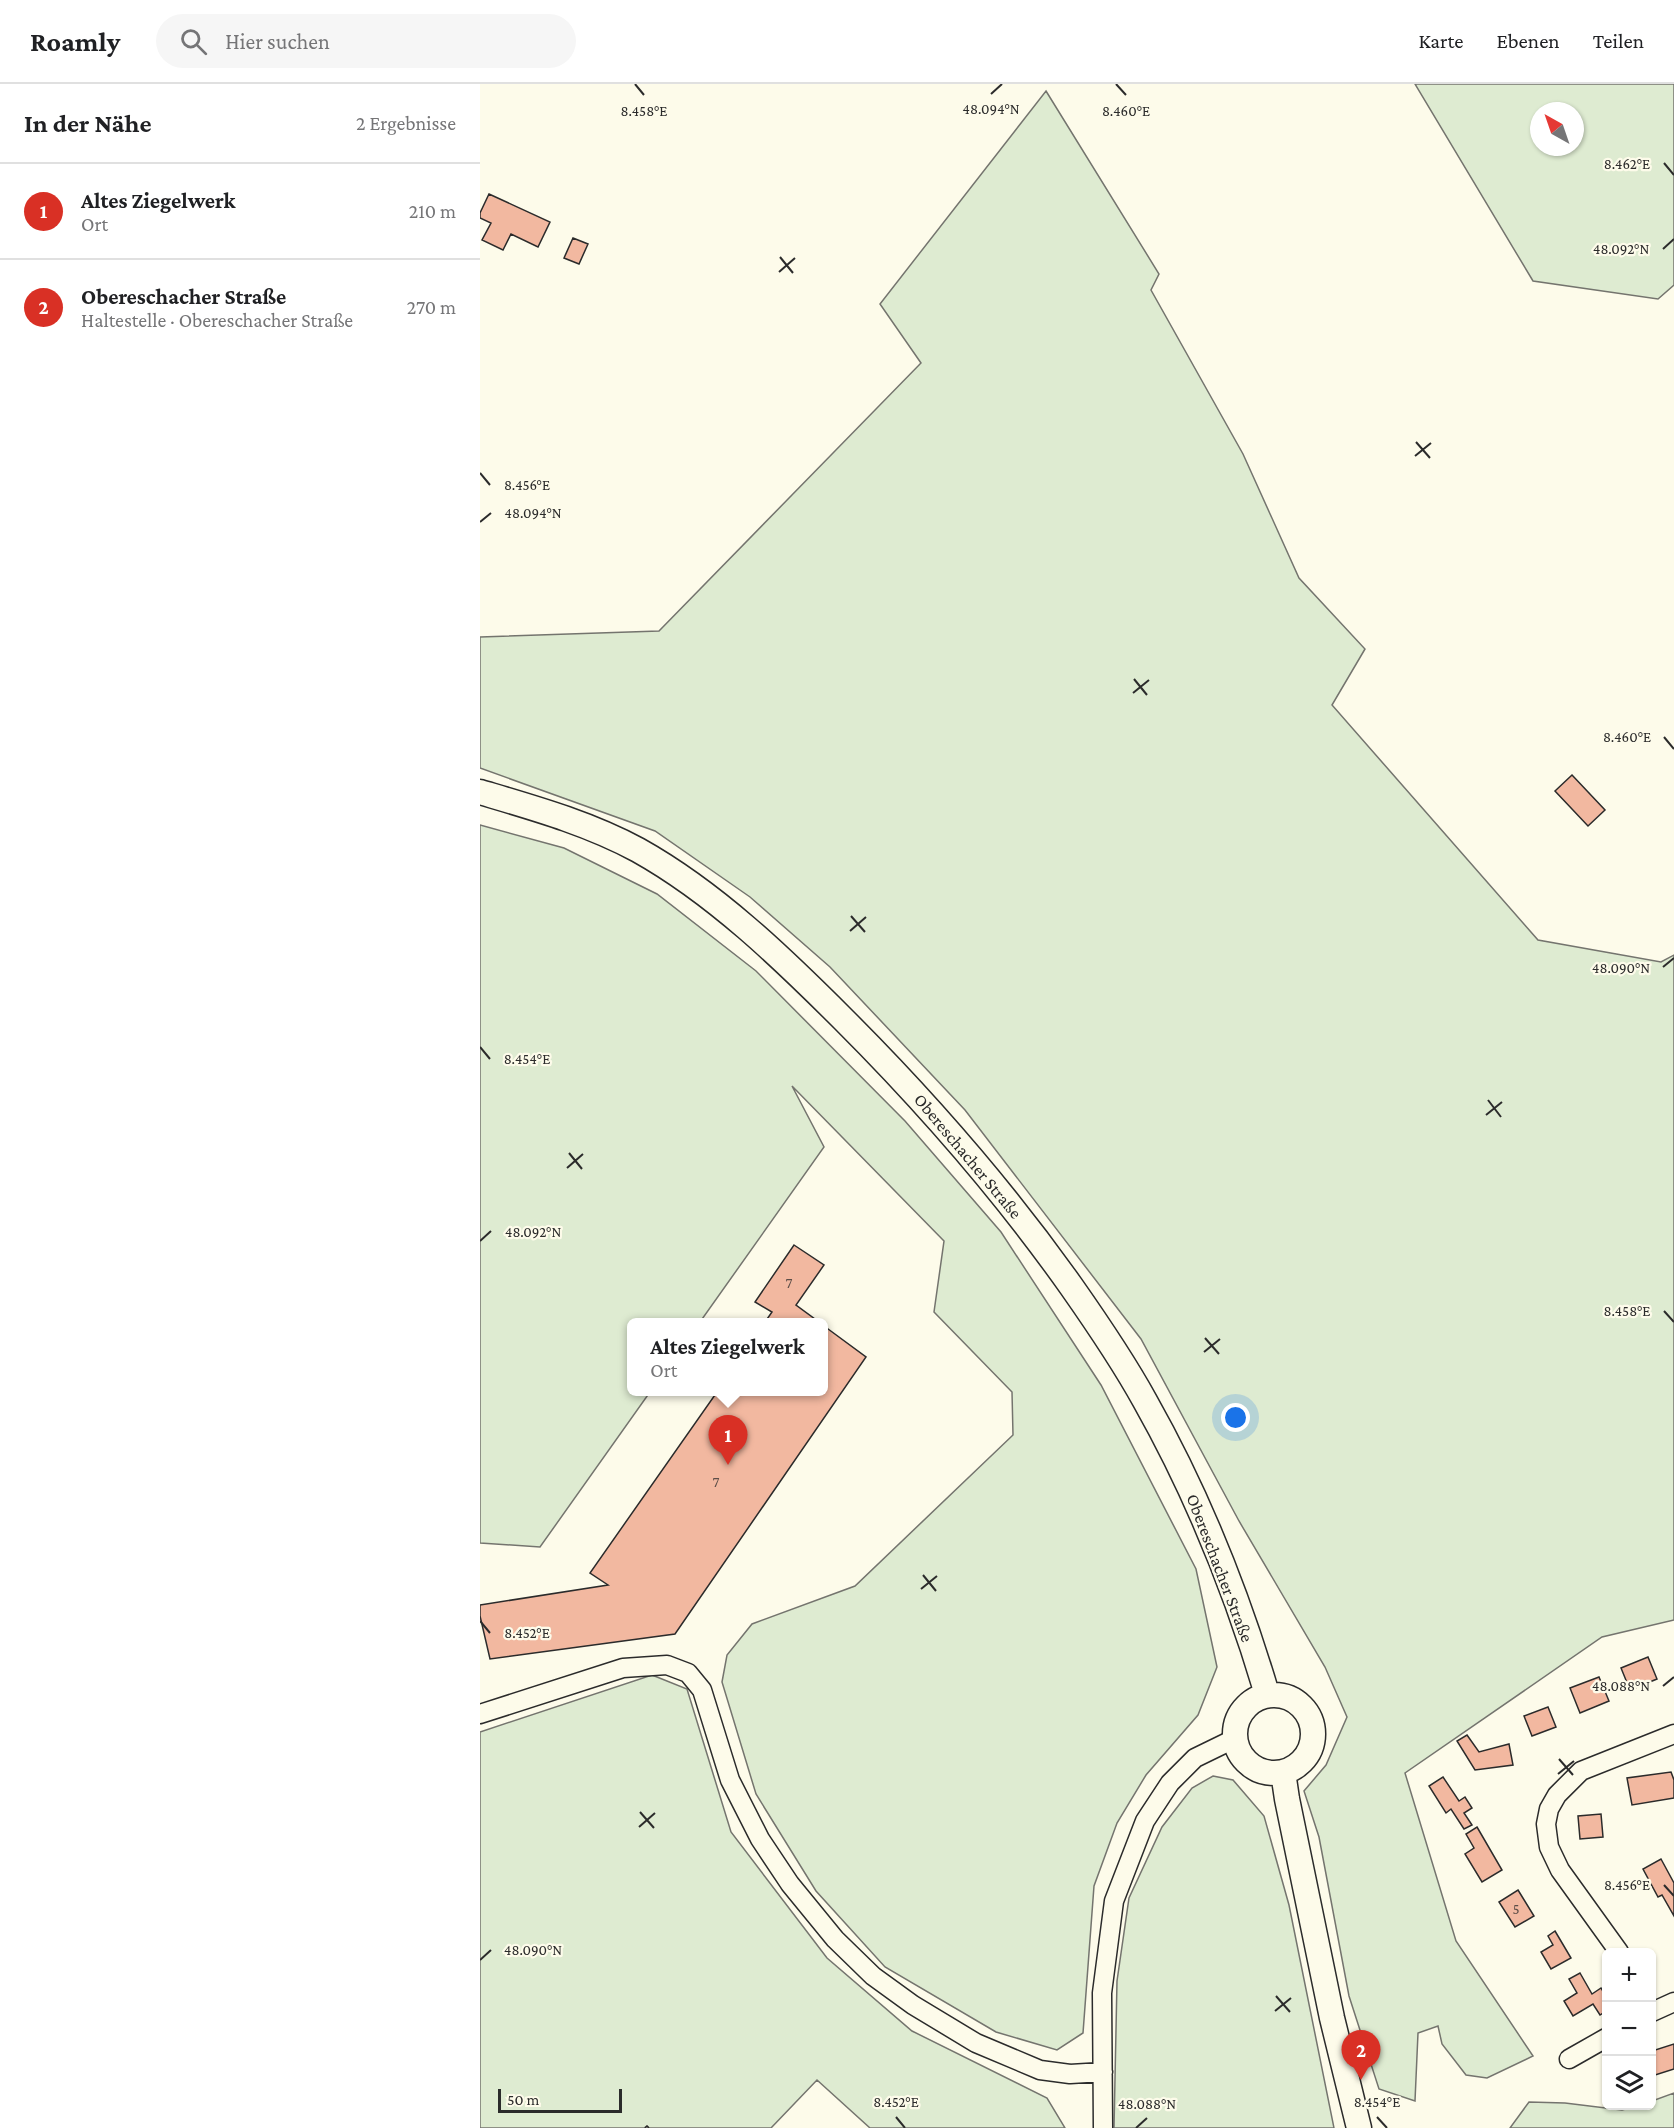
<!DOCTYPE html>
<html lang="de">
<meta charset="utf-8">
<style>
body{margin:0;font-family:"Crimson Pro",serif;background:#f6f6f6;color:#202124}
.controls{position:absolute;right:18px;bottom:18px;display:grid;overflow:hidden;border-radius:9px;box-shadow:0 2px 4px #0004}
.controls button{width:54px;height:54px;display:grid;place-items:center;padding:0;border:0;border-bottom:2px solid #e0e0e0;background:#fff;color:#202124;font:30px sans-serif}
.compass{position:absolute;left:1050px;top:18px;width:54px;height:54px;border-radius:50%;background:#fff;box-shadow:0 2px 4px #0004;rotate:320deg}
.scale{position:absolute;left:18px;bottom:15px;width:124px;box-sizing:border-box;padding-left:6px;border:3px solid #2b2b2b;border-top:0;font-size:16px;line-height:21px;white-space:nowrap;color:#2b2b2b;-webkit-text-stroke:4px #fdfbea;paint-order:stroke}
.you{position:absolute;left:756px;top:1334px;width:21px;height:21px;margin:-15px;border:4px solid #fff;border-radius:50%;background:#1a73e8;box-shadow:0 0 0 9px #1a73e833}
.badge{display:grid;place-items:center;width:39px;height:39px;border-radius:50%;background:#d93025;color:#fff;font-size:20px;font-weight:700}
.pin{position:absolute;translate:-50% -50px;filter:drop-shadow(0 2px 3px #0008)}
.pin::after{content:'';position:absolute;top:32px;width:21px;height:18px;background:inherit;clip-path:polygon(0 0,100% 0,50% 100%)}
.popup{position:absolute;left:147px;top:1234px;width:201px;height:78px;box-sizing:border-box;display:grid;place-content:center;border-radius:9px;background:#fff;filter:drop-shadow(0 2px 4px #0005);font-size:20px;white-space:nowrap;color:#757577}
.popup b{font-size:22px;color:#202124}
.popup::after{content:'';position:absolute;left:50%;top:100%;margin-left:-12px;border:12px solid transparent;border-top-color:#fff}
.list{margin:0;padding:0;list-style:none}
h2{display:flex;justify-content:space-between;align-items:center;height:78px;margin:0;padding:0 24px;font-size:26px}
h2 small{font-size:20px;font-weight:400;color:#757577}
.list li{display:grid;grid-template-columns:39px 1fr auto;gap:18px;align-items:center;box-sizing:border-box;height:96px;padding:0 24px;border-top:2px solid #e0e0e0}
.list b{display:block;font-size:22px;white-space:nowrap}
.list p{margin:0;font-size:20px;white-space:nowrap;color:#757577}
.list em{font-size:20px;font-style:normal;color:#757577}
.icon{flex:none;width:33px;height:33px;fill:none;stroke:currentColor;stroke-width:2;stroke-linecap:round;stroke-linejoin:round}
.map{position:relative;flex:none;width:1194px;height:2044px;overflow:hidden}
header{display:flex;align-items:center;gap:36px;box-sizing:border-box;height:84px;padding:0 30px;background:#fff;border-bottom:2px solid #e0e0e0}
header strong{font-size:28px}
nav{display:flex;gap:33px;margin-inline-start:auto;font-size:21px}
.search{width:420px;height:54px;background:#f6f6f6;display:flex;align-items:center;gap:15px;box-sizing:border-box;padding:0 21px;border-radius:33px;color:#757577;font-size:22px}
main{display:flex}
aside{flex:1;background:#fff}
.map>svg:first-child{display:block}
</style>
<header>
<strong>Roamly</strong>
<div class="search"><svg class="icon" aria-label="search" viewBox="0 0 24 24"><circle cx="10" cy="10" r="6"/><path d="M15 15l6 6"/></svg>Hier suchen</div>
<nav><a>Karte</a><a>Ebenen</a><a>Teilen</a></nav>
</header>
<main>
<aside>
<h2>In der Nähe<small>2 Ergebnisse</small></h2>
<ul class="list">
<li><span class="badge">1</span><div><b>Altes Ziegelwerk</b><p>Ort</p></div><em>210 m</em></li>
<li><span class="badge">2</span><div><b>Obereschacher Straße</b><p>Haltestelle · Obereschacher Straße</p></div><em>270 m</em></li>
</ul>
</aside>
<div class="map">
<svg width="1194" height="2044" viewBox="0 0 1194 2044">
<rect width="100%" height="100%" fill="#fdfbea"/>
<path fill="#deebd1" stroke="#74746e" stroke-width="1.5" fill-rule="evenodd" d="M935,0H1194V201L1178,215L1053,197ZM1059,27H1095V63H1059Z
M566,7L679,190L671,206L763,370L819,494L885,565L852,621L1058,856L1181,878L1194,871V1536L1122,1553L925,1689L976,1857L1053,1972L1007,1994L986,1991L962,1960L958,1942L938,1949L935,2017L899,2005L869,1912L839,1753L824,1707L846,1681L867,1633L845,1583L759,1437L661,1255L485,1026L350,883L270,813L175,747L0,684V553L179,547L441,279L400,220Z
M0,741L84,764L177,810L276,887L425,1037L521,1148L621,1301L716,1485L737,1583L718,1631L666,1691L637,1739L614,1802L603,1949L577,1966L516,1948L405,1883L336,1807L276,1710L242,1598L247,1571L272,1540L375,1502L533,1351L532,1308L454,1228L464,1157L312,1002L344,1063L220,1238H152V1308H170L60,1463L0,1459Z
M172,1591L207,1605L251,1748L347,1874L432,1947L567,2014L585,2044H390L337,1996L291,2044H169L167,2042L164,2044H0V1648Z
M733,1692L753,1696L784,1732L809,1821L854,2044H634L637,1897L649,1814L682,1743L712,1704Z
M1194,2009V2044H1030L1049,2018L1085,2019L1142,2026L1157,2022H1172V2017Z"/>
<path fill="#f2b8a0" stroke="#2b2b2b" stroke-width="1.5" d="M9,110L70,138L58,163L31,150L23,166L2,156L11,139L0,134V129Z
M93,154L108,160L99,180L84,174Z
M1092,691L1125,726L1108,742L1075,707Z
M314,1161L344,1181L316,1221L339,1238H285L292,1228L275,1218Z
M344,1242L386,1273L195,1550L10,1575L0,1532V1521L128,1501L110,1489L237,1308H344Z
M1168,1573L1177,1595L1150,1606L1141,1584Z
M1119,1593L1129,1617L1100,1629L1090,1604Z
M1068,1623L1076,1643L1052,1652L1044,1632Z
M987,1651L999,1668L1029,1660L1033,1681L995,1686L977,1657Z
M1191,1688L1194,1696V1714L1152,1721L1147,1694Z
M963,1693L979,1717L985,1713L992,1724L984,1729L992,1741L984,1745L971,1725L966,1729L949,1702Z
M1121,1730L1123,1753L1100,1755L1098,1732Z
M997,1743L1022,1786L1002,1798L985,1770L994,1764L986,1750Z
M1181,1775L1194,1799V1832L1182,1811L1178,1813L1163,1785Z
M1038,1806L1054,1832L1035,1843L1019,1818Z
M1075,1847L1091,1874L1071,1885L1061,1868L1073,1861L1068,1852Z
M1100,1889L1112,1910L1121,1904L1126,1913V1927L1120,1931L1113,1920L1093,1932L1084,1917L1097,1909L1089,1895Z
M1194,1960V1985L1172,1992V1967Z"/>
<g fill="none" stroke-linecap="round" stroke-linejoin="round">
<g stroke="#2b2b2b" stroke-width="21">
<path id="minor" d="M0,1630L143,1584L187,1581L208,1589L222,1606L250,1696L280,1755L310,1800L355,1855L393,1892L433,1921L496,1959L560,1986L590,1990L623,1988
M1139,1868L1080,1786L1069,1763L1066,1740L1069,1725L1077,1711L1101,1687L1194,1650
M1172,1928L1194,1918
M1089,1975L1126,1954
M623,2044L622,1909L634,1817L665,1737L690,1699L715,1674L754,1655"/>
</g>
<g stroke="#2b2b2b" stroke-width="27">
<path id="major" d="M0,708C54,724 108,739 158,766C235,809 302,874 364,936C447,1019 523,1106 591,1202C617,1239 643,1277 665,1317C717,1409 757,1509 787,1610
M755 1650a39 39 0 1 1 78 0a39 39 0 1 1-78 0Z
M803,1688L807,1715L852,1934L879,2044"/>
</g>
<use href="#minor" stroke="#fdfbea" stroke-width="18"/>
<use href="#major" stroke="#fdfbea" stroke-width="24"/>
<path stroke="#2b2b2b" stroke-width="1.5" stroke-dasharray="8 3" stroke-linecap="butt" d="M165,2044L167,2042L169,2044"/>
</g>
<path fill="none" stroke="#2b2b2b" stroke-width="2" d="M155,0L164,11M636,0L646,11M511,10L522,0M1184,79L1194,91M1183,165L1194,155M300,173L313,189M299,188L315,174M936,358L950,374M935,372L951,359M0,389L10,401M0,438L11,429M654,595L667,611M653,609L669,596M1184,653L1194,665M371,832L385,848M370,847L386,833M1183,883L1194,874M0,963L10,975M1008,1016L1021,1033M1006,1031L1022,1018M89,1069L102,1085M87,1084L103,1070M0,1157L11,1147M1184,1227L1194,1238M725,1254L739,1270M724,1268L740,1255M443,1491L456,1507M441,1505L457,1492M0,1537L10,1549M1183,1602L1194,1593M1079,1675L1093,1691M1078,1690L1094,1677M160,1728L174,1744M159,1743L175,1729M1184,1801L1194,1812M0,1876L11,1866M796,1912L810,1928M795,1927L811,1914M416,2033L425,2044M897,2033L907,2044M656,2044L667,2034"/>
<g text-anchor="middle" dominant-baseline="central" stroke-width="4.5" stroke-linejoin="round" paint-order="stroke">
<g font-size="15" fill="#5d4e48">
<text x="309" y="1199">7</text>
<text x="236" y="1398">7</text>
<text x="1036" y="1825">5</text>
</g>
<g font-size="18" fill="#2b2b2b" stroke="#fdfbea">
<text transform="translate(488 1072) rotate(50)">Obereschacher Straße</text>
<text transform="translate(740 1484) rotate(69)">Obereschacher Straße</text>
</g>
</g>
<g font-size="15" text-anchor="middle" fill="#2b2b2b" stroke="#fdfbea" stroke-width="4.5" stroke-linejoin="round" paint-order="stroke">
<text x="511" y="30">48.094°N</text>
<text x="164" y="32">8.458°E</text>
<text x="646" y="32">8.460°E</text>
<text x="1147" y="85">8.462°E</text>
<text x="1141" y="170">48.092°N</text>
<text x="47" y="406">8.456°E</text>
<text x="53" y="434">48.094°N</text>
<text x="1147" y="658">8.460°E</text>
<text x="1141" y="889">48.090°N</text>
<text x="47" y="980">8.454°E</text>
<text x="53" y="1153">48.092°N</text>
<text x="1147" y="1232">8.458°E</text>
<text x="47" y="1554">8.452°E</text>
<text x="1141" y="1607">48.088°N</text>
<text x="1147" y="1806">8.456°E</text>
<text x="53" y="1871">48.090°N</text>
<text x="416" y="2023">8.452°E</text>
<text x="897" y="2023">8.454°E</text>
<text x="667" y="2025">48.088°N</text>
</g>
</svg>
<div class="controls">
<button>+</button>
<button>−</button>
<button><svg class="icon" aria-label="layers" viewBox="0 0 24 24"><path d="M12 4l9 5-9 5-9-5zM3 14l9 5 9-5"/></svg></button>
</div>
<svg class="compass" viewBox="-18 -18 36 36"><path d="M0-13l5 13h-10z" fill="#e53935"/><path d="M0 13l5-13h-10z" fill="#757577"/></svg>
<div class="scale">50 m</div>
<div class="you"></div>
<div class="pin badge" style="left:248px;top:1381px">1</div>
<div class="popup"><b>Altes Ziegelwerk</b>Ort</div>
<div class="pin badge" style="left:881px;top:1996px">2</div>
</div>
</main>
